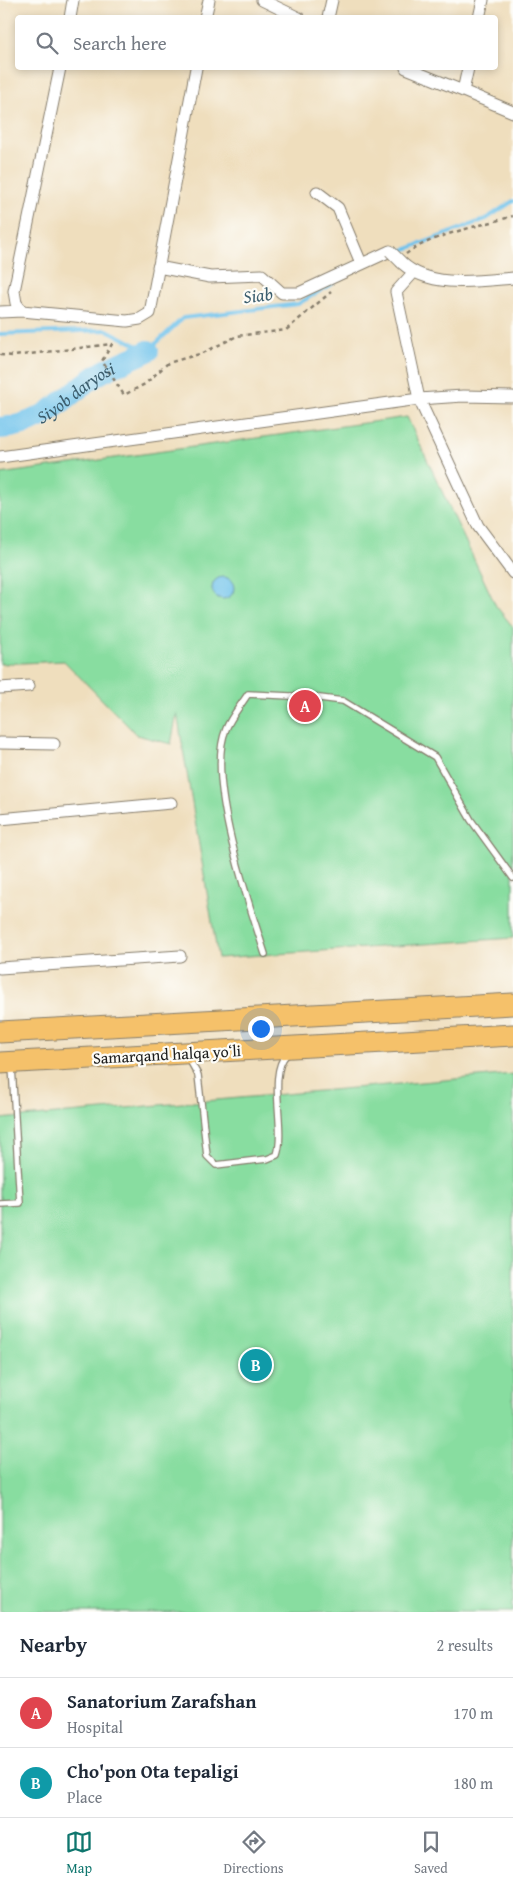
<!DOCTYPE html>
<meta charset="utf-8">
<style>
body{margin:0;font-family:"Gentium Book Plus",serif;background:#f6f6f7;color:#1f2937}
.you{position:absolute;left:260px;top:1028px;width:18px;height:18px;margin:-12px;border:4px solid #fff;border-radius:50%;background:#1a73e8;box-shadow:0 0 0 8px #1a73e833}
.badge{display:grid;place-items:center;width:32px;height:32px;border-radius:50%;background:#0f766e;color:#fff;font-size:16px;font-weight:700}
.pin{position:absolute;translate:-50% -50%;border:2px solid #fff;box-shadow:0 1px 5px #0006}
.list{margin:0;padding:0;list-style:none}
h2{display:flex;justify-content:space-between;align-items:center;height:65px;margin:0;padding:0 20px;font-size:21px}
h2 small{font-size:16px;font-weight:400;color:#747a83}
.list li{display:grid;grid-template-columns:32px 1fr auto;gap:15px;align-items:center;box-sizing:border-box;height:70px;padding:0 20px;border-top:1px solid #e0e1e3}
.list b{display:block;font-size:19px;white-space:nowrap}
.list p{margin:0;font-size:16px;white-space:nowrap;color:#747a83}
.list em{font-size:16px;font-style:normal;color:#747a83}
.icon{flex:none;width:28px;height:28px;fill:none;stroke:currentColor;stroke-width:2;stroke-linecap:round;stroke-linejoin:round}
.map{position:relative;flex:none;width:513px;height:1612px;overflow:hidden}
.search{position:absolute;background:#fff;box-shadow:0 2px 8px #0003;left:15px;right:15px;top:15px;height:55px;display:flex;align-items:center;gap:12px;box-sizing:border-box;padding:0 18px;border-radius:5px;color:#747a83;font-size:19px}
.sheet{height:205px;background:#fff}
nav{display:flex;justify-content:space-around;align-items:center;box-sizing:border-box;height:70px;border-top:1px solid #e0e1e3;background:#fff;font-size:14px;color:#747a83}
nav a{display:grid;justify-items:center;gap:2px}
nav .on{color:#0f766e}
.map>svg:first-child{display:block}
</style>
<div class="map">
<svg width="513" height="1612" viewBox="0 0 513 1612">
<rect width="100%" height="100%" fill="#fdfcf7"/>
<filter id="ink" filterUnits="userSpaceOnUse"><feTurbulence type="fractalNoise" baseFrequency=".02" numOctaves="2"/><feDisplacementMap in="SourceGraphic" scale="10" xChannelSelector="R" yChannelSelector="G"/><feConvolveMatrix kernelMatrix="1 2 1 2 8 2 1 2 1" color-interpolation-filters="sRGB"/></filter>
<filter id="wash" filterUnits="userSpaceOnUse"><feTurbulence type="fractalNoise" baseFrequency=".0096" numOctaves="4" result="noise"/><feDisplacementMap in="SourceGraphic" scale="20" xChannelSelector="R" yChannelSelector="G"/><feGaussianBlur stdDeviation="1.12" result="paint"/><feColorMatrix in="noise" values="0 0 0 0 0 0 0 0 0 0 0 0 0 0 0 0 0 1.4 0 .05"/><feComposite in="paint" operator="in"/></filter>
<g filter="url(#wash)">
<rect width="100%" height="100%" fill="#efdebd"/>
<path fill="#88dda0" stroke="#527c5e" d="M407,417L496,606L513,627V938L218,958L177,713L171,744L137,735L64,661L0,664V474Z
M513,1074V1612H0V1119Z"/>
<path fill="#6fc3ec" stroke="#467084" d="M212 588a11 11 0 1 1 22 0a11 11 0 1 1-22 0Z"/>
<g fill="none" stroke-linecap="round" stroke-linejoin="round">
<path stroke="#6fc3ec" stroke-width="4" d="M396,253L486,219L513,201
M0,334L107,330L148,351L183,318L298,304L333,283"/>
<path stroke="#6fc3ec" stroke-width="22" id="s1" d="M0,428C45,426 65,395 99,374C114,365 132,359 148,351"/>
</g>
</g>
<g filter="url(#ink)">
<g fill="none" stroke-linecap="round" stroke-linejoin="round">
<g stroke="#867d6c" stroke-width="8">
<path id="lane" d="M265,954C249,904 205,778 226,729C231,717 241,705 248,694L312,697L343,701L435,757L471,820L513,878
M188,1057L198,1075L207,1156L216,1165L267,1159L277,1155C286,1128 267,1073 287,1054
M0,1204L20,1203L12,1066"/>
</g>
<g stroke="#867d6c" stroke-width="13">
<path id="street" d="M262,0L299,18
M70,18L73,0
M205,18L209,0
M328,18L332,0
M479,18L483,0
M60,68L14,291L16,303L22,311L127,321L140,319L150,313L196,68
M406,68L463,91L468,68
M463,91L513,112
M317,192L338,208L361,263
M402,263C430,289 478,281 513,278
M158,267L210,277L262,275L282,293H299L390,251
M413,273L396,292L419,399L463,396L513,397
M0,312L22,311
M0,457L419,399L478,526L513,573
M0,688L29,686
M0,743L54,744
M0,819L171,803
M0,968L180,956"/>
</g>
<g stroke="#867d6c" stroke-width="23">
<path id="highway" d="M0,1032L513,1004
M0,1063L513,1035"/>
</g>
<path stroke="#867d6c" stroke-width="2.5" stroke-dasharray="4 4" stroke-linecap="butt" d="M406,254C433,234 481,226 513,216
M0,355L13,356L112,344L102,361L124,395L145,384L168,363L203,353L237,336L286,330L331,292"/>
<use href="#lane" stroke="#fff" stroke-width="5.5"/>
<use href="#street" stroke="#fff" stroke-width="11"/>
<use href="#highway" stroke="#f5c16b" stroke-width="21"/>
<g stroke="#867d6c" stroke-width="13" stroke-linecap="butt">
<path id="street-bridge" d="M390,251L402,263"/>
</g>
<use href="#street-bridge" stroke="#fff" stroke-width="11"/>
</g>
</g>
<g text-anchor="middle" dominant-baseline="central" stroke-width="4.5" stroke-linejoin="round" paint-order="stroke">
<g font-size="16" fill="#1c1c1c" stroke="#fdfcf7">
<text transform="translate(167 1054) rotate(-3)">Samarqand halqa yoʻli</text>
</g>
<g font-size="18" font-style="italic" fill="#3d5f6f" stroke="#fdfcf7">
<text transform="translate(258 295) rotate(-7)">Siab</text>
<text stroke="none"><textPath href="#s1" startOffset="85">Siyob daryosi</textPath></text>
</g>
</g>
</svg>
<div class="you"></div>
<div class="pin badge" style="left:305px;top:706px;background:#e0444e">A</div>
<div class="pin badge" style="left:256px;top:1365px;background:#0f9aa8">B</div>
<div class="search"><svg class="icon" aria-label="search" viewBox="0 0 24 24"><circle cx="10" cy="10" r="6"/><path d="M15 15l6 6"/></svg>Search here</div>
</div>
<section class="sheet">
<h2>Nearby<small>2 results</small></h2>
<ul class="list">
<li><span class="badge" style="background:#e0444e">A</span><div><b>Sanatorium Zarafshan</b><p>Hospital</p></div><em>170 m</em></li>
<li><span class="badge" style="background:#0f9aa8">B</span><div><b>Cho'pon Ota tepaligi</b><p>Place</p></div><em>180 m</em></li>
</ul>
</section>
<nav>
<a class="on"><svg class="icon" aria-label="map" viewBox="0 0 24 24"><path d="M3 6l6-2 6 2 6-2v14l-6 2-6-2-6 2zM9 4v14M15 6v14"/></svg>Map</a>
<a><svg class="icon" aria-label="directions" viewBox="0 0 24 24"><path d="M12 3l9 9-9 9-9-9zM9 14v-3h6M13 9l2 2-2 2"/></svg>Directions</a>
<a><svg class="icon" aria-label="saved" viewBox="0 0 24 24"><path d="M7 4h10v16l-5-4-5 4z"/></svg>Saved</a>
</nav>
